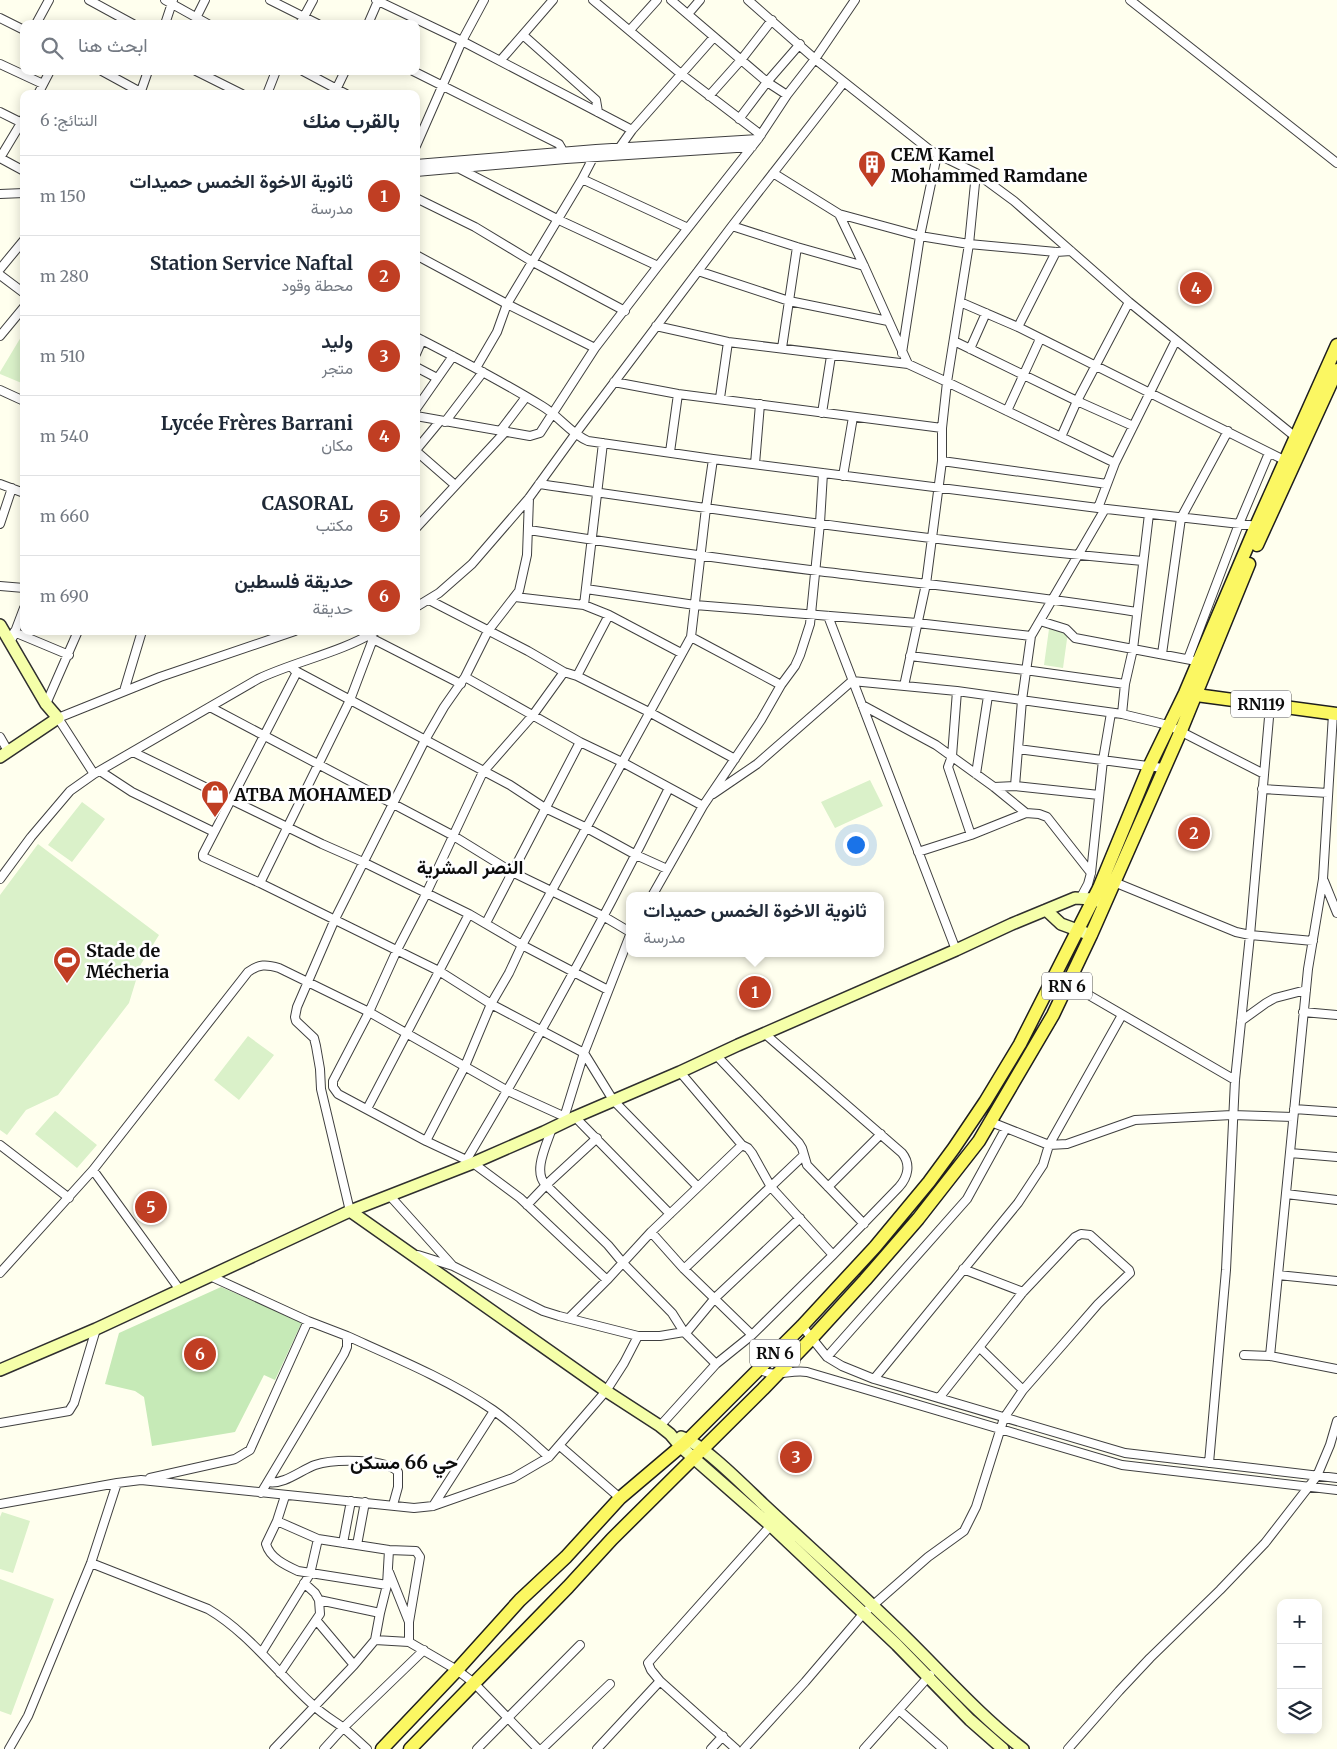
<!DOCTYPE html>
<html lang="ar">
<meta charset="utf-8">
<style>
body{margin:0;font-family:Merriweather,Vazirmatn,serif;background:#f2f2f3;color:#1f2937;direction:rtl}
.controls{position:absolute;right:15px;bottom:15px;display:grid;overflow:hidden;border-radius:10px;box-shadow:0 2px 12px #0003}
.controls button{width:45px;height:45px;display:grid;place-items:center;padding:0;border:0;border-bottom:1px solid #e0e1e3;background:#fff;color:#1f2937;font:25px sans-serif}
.you{position:absolute;left:855px;top:844px;width:18px;height:18px;margin:-12px;border:4px solid #fff;border-radius:50%;background:#1a73e8;box-shadow:0 0 0 8px #1a73e833}
.badge{display:grid;place-items:center;width:32px;height:32px;border-radius:50%;background:#c03e23;color:#fff;font-size:16px;font-weight:700}
.pin{position:absolute;translate:-50% -50%;border:2px solid #fff;box-shadow:0 1px 5px #0006}
.popup{position:absolute;left:626px;top:892px;width:258px;height:65px;box-sizing:border-box;display:grid;place-content:center;border-radius:10px;background:#fff;filter:drop-shadow(0 1px 4px #0005);font-size:16px;white-space:nowrap;color:#747a83}
.popup b{font-size:19px;color:#1f2937}
.popup::after{content:'';position:absolute;left:50%;top:100%;margin-left:-10px;border:10px solid transparent;border-top-color:#fff}
.list{margin:0;padding:0;list-style:none}
h2{display:flex;justify-content:space-between;align-items:center;height:65px;margin:0;padding:0 20px;font-size:21px}
h2 small{font-size:16px;font-weight:400;color:#747a83}
.list li{display:grid;grid-template-columns:32px 1fr auto;gap:15px;align-items:center;box-sizing:border-box;height:80px;padding:0 20px;border-top:1px solid #e0e1e3}
.list b{display:block;font-size:19px;white-space:nowrap}
.list p{margin:0;font-size:16px;white-space:nowrap;color:#747a83}
.list em{font-size:16px;font-style:normal;color:#747a83}
.icon{flex:none;width:28px;height:28px;fill:none;stroke:currentColor;stroke-width:2;stroke-linecap:round;stroke-linejoin:round}
.map{position:relative;flex:none;width:1337px;height:1749px;overflow:hidden;direction:ltr}
.search{position:absolute;background:#fff;box-shadow:0 2px 12px #0003;left:20px;top:20px;width:400px;height:55px;display:flex;align-items:center;gap:12px;box-sizing:border-box;padding:0 18px;border-radius:10px;color:#747a83;font-size:19px}
.panel{position:absolute;background:#fff;box-shadow:0 2px 12px #0003;left:20px;top:90px;width:400px;height:545px;border-radius:10px;direction:rtl}
.map>svg:first-child{display:block}
</style>
<div class="map">
<svg width="1337" height="1749" viewBox="0 0 1337 1749">
<rect width="100%" height="100%" fill="#ffe"/>
<path fill="#c6eab7" d="M221,1287L302,1322L275,1380L264,1375L235,1432L152,1446L144,1397L135,1391L105,1384L119,1333Z"/>
<path fill="#daf1c9" d="M24,332V384L0,374V372Z
M1049,629L1068,632L1063,668L1044,665Z
M870,780L883,806L835,828L821,802Z
M82,802L105,819L72,862L48,845Z
M38,844L159,935L141,964L129,1003L58,1095L26,1110L7,1135L0,1130V895Z
M248,1036L274,1055L239,1100L214,1080Z
M55,1111L97,1145L77,1168L35,1134Z
M2,1512L30,1521L13,1573L0,1569V1517Z
M0,1579L54,1599L11,1715L0,1711Z"/>
<g fill="none" stroke-linecap="round" stroke-linejoin="round">
<g stroke="#404040" stroke-width="10">
<path id="street" d="M89,0L133,24
M165,0L208,24
M270,0L318,24
M376,0L462,41L632,130
M593,0L681,74L761,135
M671,0L767,82L787,95
M748,0L815,59L931,151L976,173L1014,201L1129,302L1298,439
M1130,0L1337,163
M688,14L700,0
M0,18L24,30
M196,18L205,0
M36,24L49,0
M165,24L173,0
M300,24L313,0
M368,24L378,1
M630,30L657,0
M523,35L596,100L598,112
M500,61L553,0
M0,64L43,84
M102,71L144,94
M196,71L242,94
M303,71L346,94
M413,71L559,144L563,151
M38,94L50,71
M140,94L148,71
M267,94L276,71
M334,94L345,71
M709,96L741,60L772,20
M0,112L24,124
M739,119L767,82L800,44
M416,146L462,41L484,0
M620,147L632,130L714,37
M0,158L24,118
M0,158L24,171
M416,164L596,149L758,139
M460,169L559,220L658,266
M416,172L566,159L752,147
M773,173L839,214L864,266L908,364L947,382L1115,463
M582,179L688,228
M0,194L24,193
M416,198L475,227L533,262L625,311
M839,214L920,236L969,244L1056,252L1071,251
M732,226L797,247L864,266
M416,255L507,304L595,348
M0,269L24,240
M698,271L789,301L888,321
M0,275L24,293
M960,302L1018,327L1286,461
M656,326L728,342L908,364
M1018,327L1056,252
M0,336L24,307
M416,337C459,359 501,381 542,406C559,416 571,434 588,441L713,459L1098,508L1258,526
M954,341L1077,401L1133,426
M782,348L797,247
M970,349L986,313
M902,353L920,236L937,155
M416,354L422,340
M416,367L437,378
M476,368L497,332L507,304L582,179L595,154
M614,382L678,394L942,428
M0,390L24,401
M720,398L728,342
M416,409L453,356
M1007,411L1040,339
M822,413L831,356
M416,416L530,436L540,433L595,348L658,266L758,139L787,95L815,59L855,0
M445,422L483,372
M501,430L526,397
M1061,437L1077,401L1129,302
M416,450L440,421
M416,451L455,485
M670,452L678,394
M942,461L1107,484
M755,464L760,404
M843,476L853,417
M0,484L24,493
M539,484C740,513 941,543 1143,561
M1098,508L1115,463L1176,340
M0,524L12,488
M416,528L506,431
M529,530C625,545 721,559 818,571C924,584 1031,595 1137,612
M0,586L24,588
M586,589L695,605L917,623L1031,636
M515,597L584,605L609,615L681,653
M429,600L528,651L564,672L577,676L649,712L735,759
M584,605L603,443
M416,607L439,593L472,564L529,498L576,433L732,226L844,82
M828,616L956,950
M1040,621L1066,629L1075,638L1191,660
M363,631L373,639L461,684
M14,632L69,655
M13,637L24,608
M691,637L781,685
M1162,654L1181,518L1228,431
M910,656L1025,670L1125,684
M1188,659L1239,524L1269,453
M294,670L510,785L545,808L585,827L636,855L667,869
M297,672L203,854V857L260,883L439,971L491,1004L584,1053L613,1100L698,1187
M564,672L533,715L483,772L426,894L397,950L369,1012L333,1081V1087L338,1094L426,1141L473,1163L520,1198L607,1280
M577,676L609,615
M465,677L580,742L622,762L703,806
M904,686L926,584L942,461V428L947,382L969,244L976,173
M124,691L142,631
M957,691L952,756L948,767L971,835
M46,704L78,631
M862,705L936,745L994,787L1026,813L1039,814L1047,817L1091,873
M210,707L452,835L512,872L603,916L630,932
M1122,714L1125,684L1133,649L1149,514
M1333,714L1323,879L1308,969L1270,1356L1337,1369
M0,737L8,751
M1018,749L1163,768
M133,752L322,844L363,862L469,914L522,945L608,990
M100,771L132,792L214,832
M94,774L58,718L160,677L295,631
M976,774L988,696
M1015,786L1022,700L1031,636L1105,509
M994,787L1015,786L1099,795
M1262,789L1328,793
M713,794L757,764L852,681L957,691L1122,714L1168,725L1264,774
M918,852L971,835L1026,813
M0,879L31,837L70,791L94,774L258,679C296,661 340,653 376,631
M1324,881L1337,913
M1114,882L1236,932L1250,935L1313,941
M260,883L350,700L373,639
M652,896L703,806L761,720L781,685L795,666L800,655L810,624L820,523L823,473
M1081,897L1088,884L1091,873L1103,760L1111,713
M486,923L580,742
M1068,983L1235,1080
M1303,1012L1337,1015
M1241,1021L1266,1003L1275,998L1306,990
M716,1055L799,1143L802,1148L807,1165L864,1224
M680,1072L742,1145L748,1148L752,1153L771,1187L833,1255
M367,1109L469,914
M1294,1109L1337,1112
M575,1117L670,1214
M563,1121L584,1053L630,935
M991,1122L1049,1145L1067,1144L1135,1120L1232,1115L1293,1117
M552,1128C547,1144 532,1172 546,1185L597,1138
M426,1141L465,1066L491,1004L509,973L522,945L691,637L706,508L713,459
M0,1145L69,1198
M1290,1153L1337,1157
M467,1159C539,1038 607,914 669,788
M93,1170L180,1290
M828,1187L881,1134
M1286,1194L1337,1200
M390,1196L452,1265
M527,1205L546,1185L608,1245L623,1263L672,1313L684,1332
M350,1211L321,1089L320,1069L316,1046L314,1038L296,1021L295,1017L297,1007L335,919L425,740L444,707L465,677L488,631L519,591L527,555L529,498
M651,1232L684,1269L752,1335
M418,1255L453,1266L543,1311L559,1316L638,1336H660L684,1332L716,1364
M684,1269L804,1155
M963,1269L1023,1292
M0,1273L93,1170L248,972C259,964 266,964 279,968L369,1012L508,1091L563,1116
M1278,1275L1337,1281
M210,1276L308,1321L347,1336V1347L344,1354L261,1493
M569,1318L607,1280L651,1232L742,1145
M802,1326L827,1357L842,1366L874,1379L1125,1453L1337,1478
M686,1333L715,1298L800,1218
M347,1336C396,1358 449,1380 493,1410C513,1424 531,1441 549,1457
M980,1348L1023,1390
M1244,1355L1270,1356
M827,1357L967,1199L1006,1128
M759,1369C775,1379 789,1369 807,1372L1122,1465L1337,1490
M874,1379L1018,1203L1043,1165L1049,1145L1122,1015
M0,1423L69,1411L74,1403L96,1329
M660,1426L716,1364L752,1335L833,1255L899,1187C908,1177 911,1164 902,1153L764,1033
M560,1446L620,1498
M1209,1463L1226,1270L1235,1080L1250,935L1270,706
M150,1478L235,1459L250,1450L308,1321
M268,1482C284,1485 301,1470 315,1465C333,1459 386,1458 398,1472V1487L393,1505
M285,1496L277,1521L266,1544C270,1558 285,1565 298,1571L387,1585
M0,1504L117,1483L141,1480L414,1508L433,1506L513,1478L549,1457L606,1391L624,1363L638,1336
M433,1506L494,1411
M277,1521L318,1539L389,1550L416,1551L420,1557L409,1622
M343,1543L351,1501
M357,1545L365,1502
M91,1563L208,1609C249,1633 277,1673 313,1705C321,1713 331,1719 341,1726C350,1733 358,1741 367,1749
M389,1572L409,1622V1642
M319,1600L380,1613
M317,1621L354,1665
M375,1640L409,1642L457,1670L474,1683L538,1749
M262,1652L310,1574L318,1539
M280,1673L320,1614L319,1600L315,1593L304,1583
M899,1710L943,1749
M9,1749L28,1716L91,1563L117,1483
M274,1749L354,1665L375,1640L380,1613L387,1585L389,1550
M324,1749L343,1728L424,1650
M477,1749L580,1645
M542,1749L610,1684
M597,1749L660,1681
M711,1749L723,1736
M736,1749L660,1681L651,1670L648,1663L773,1523
M744,1749L805,1682L863,1614L928,1557L964,1531L976,1507L1004,1418L1023,1390L1065,1342L1098,1304L1130,1273L1129,1270L1090,1235L1081,1234L1075,1237L1023,1292L939,1398
M864,1749L930,1675
M1068,1749L1119,1691L1150,1658L1220,1590L1265,1543L1317,1476L1330,1445L1337,1421"/>
</g>
<g stroke="#2f2f2f" stroke-width="14">
<path id="secondary" d="M0,625L46,704L58,718L0,757
M1046,910L1061,924L1091,935
M350,1211L606,1391L660,1426L670,1434L681,1447L770,1525L897,1645L970,1720L1003,1749
M0,1370L96,1329L350,1211L473,1163L544,1132L575,1117L680,1072L738,1045L956,950L1012,924L1075,898L1093,899L1101,902
M681,1437C702,1443 745,1487 763,1504C807,1545 851,1584 894,1626C937,1667 976,1713 1023,1749"/>
</g>
<g stroke="#1e1e1e" stroke-width="15">
<path id="primary" d="M1257,545L1337,370
M1189,694L1337,714
M382,1749L457,1670L520,1600L566,1557L620,1498L686,1442L802,1326L875,1247L929,1182L954,1148L985,1102L1020,1044L1099,888L1149,767L1185,693L1256,526L1337,345
M410,1749L568,1587L612,1539L763,1389L812,1338L865,1280L918,1219L979,1141L1053,1015L1091,935L1180,733L1249,564"/>
</g>
<use href="#street" stroke="#fff" stroke-width="8"/>
<use href="#secondary" stroke="#f5ffa9" stroke-width="11"/>
<use href="#primary" stroke="#fbf762" stroke-width="12"/>
</g>
<defs>
<g id="building-pin" transform="scale(1.4375)"><path d="M0 17L-7.5 6A9.5 9.5 0 1 1 7.5 6Z" fill="#c03e23" stroke="#fff"/><path d="M-4-6H4V6H1V3H-1V6H-4ZM-2.5-4.3h1.7v1.8h-1.7ZM.8-4.3h1.7v1.8H.8ZM-2.5-1h1.7V.8h-1.7ZM.8-1h1.7V.8H.8Z" fill="#fff"/></g>
<g id="shop-pin" transform="scale(1.4375)"><path d="M0 17L-7.5 6A9.5 9.5 0 1 1 7.5 6Z" fill="#c03e23" stroke="#fff"/><path d="M-5-2.5h2.3a2.7 3.5 0 0 1 5.4 0H5L5.5 6h-11ZM-1.5-2.5h3a1.5 2.3 0 0 0-3 0Z" fill="#fff"/></g>
<g id="stadium-pin" transform="scale(1.4375)"><path d="M0 17L-7.5 6A9.5 9.5 0 1 1 7.5 6Z" fill="#c03e23" stroke="#fff"/><path d="M0-5a6.5 5 0 1 0 0 10a6.5 5 0 1 0 0-10ZM-3.5-1.8h7v3.6h-7Z" fill="#fff"/></g>
</defs>
<g fill-rule="evenodd">
<use href="#building-pin" x="872" y="164"/>
<use href="#shop-pin" x="215" y="794"/>
<use href="#stadium-pin" x="67" y="960"/>
</g>
<g text-anchor="middle" dominant-baseline="central" stroke-width="5" stroke-linejoin="round" paint-order="stroke">
<g fill="#fff" stroke="#565656" stroke-width="1">
<rect x="1231" y="690.5" width="60" height="27" rx="4"/>
<rect x="1042" y="972.5" width="50" height="27" rx="4"/>
<rect x="750" y="1339.5" width="50" height="27" rx="4"/>
</g>
<g font-size="16" font-weight="bold" fill="#0d0d0d">
<text x="1261" y="704">RN119</text>
<text x="1067" y="986">RN 6</text>
<text x="775" y="1353">RN 6</text>
</g>
<g font-size="18" font-weight="bold" fill="#0d0d0d" stroke="#fff" text-anchor="start">
<text x="891" y="154">CEM Kamel<tspan x="891" dy="21">Mohammed Ramdane</tspan></text>
<text x="234" y="794">ATBA MOHAMED</text>
<text x="86" y="950">Stade de<tspan x="86" dy="21">Mécheria</tspan></text>
</g>
<g font-size="19" font-weight="bold" fill="#0d0d0d" stroke="#fff">
<text x="470" y="867">النصر المشرية</text>
<text x="404" y="1462">حي 66 مسكن</text>
</g>
</g>
</svg>
<div class="controls">
<button>+</button>
<button>−</button>
<button><svg class="icon" aria-label="layers" viewBox="0 0 24 24"><path d="M12 4l9 5-9 5-9-5zM3 14l9 5 9-5"/></svg></button>
</div>
<div class="you"></div>
<div class="pin badge" style="left:755px;top:992px">1</div>
<div class="popup"><b>ثانوية الاخوة الخمس حميدات</b>مدرسة</div>
<div class="pin badge" style="left:1194px;top:833px">2</div>
<div class="pin badge" style="left:796px;top:1457px">3</div>
<div class="pin badge" style="left:1196px;top:288px">4</div>
<div class="pin badge" style="left:151px;top:1207px">5</div>
<div class="pin badge" style="left:200px;top:1354px">6</div>
<div class="search"><svg class="icon" aria-label="search" viewBox="0 0 24 24"><circle cx="10" cy="10" r="6"/><path d="M15 15l6 6"/></svg>ابحث هنا</div>
<section class="panel">
<h2>بالقرب منك<small>النتائج: 6</small></h2>
<ul class="list">
<li><span class="badge">1</span><div><b>ثانوية الاخوة الخمس حميدات</b><p>مدرسة</p></div><em>150 m</em></li>
<li><span class="badge">2</span><div><b>Station Service Naftal</b><p>محطة وقود</p></div><em>280 m</em></li>
<li><span class="badge">3</span><div><b>وليد</b><p>متجر</p></div><em>510 m</em></li>
<li><span class="badge">4</span><div><b>Lycée Frères Barrani</b><p>مكان</p></div><em>540 m</em></li>
<li><span class="badge">5</span><div><b>CASORAL</b><p>مكتب</p></div><em>660 m</em></li>
<li><span class="badge">6</span><div><b>حديقة فلسطين</b><p>حديقة</p></div><em>690 m</em></li>
</ul>
</section>
</div>
